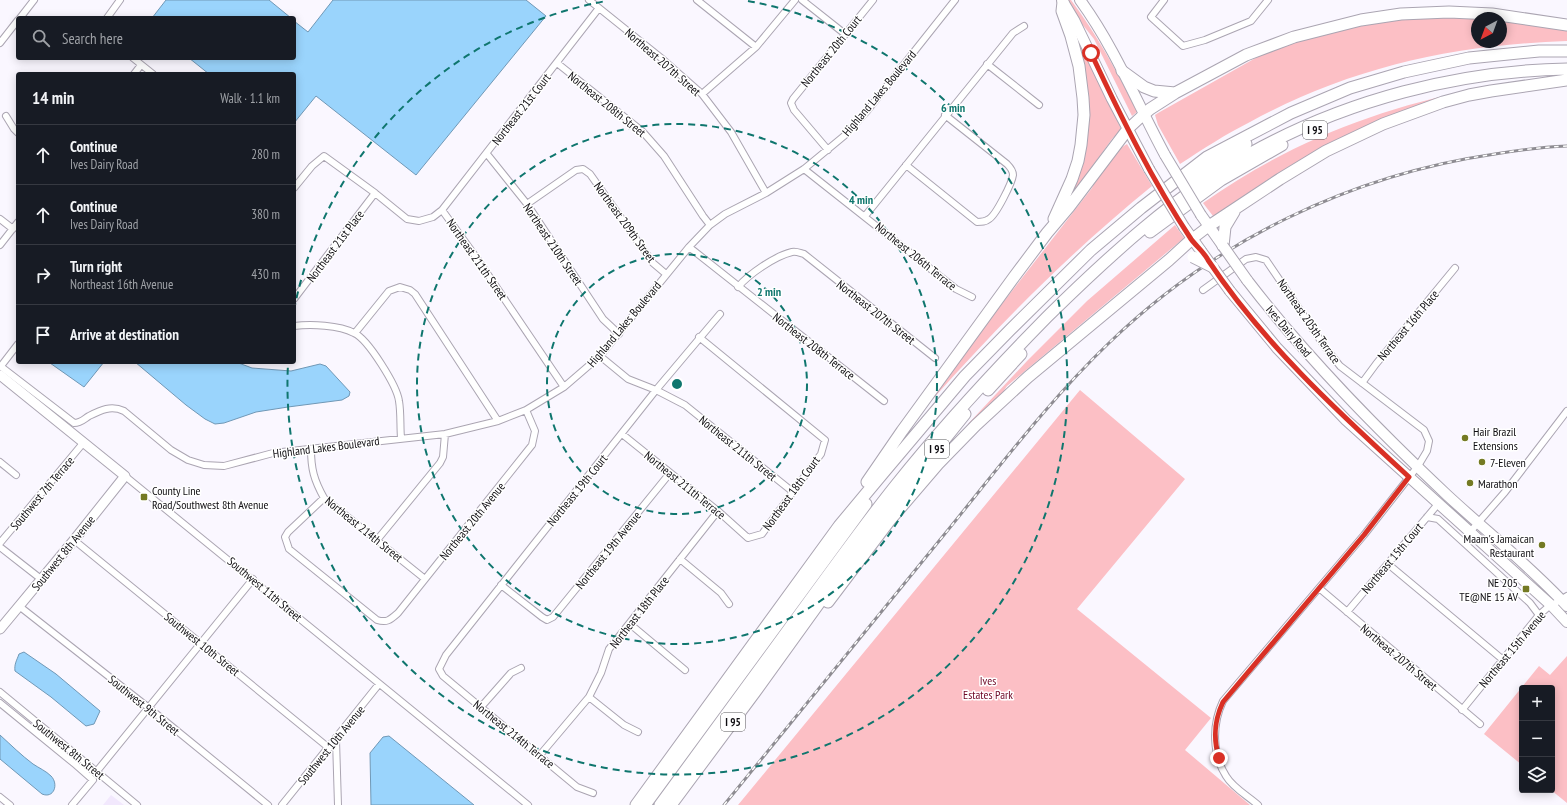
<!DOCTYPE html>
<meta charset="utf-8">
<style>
body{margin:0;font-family:"PT Sans Narrow",sans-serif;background:#20242c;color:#f1f3f6}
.controls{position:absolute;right:12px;bottom:12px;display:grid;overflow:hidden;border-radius:4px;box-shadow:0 2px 10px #0003}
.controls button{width:36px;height:36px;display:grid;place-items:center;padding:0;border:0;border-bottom:1px solid #363941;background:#171b24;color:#f1f3f6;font:20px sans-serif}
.compass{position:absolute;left:1471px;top:12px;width:36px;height:36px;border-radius:50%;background:#171b24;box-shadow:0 2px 10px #0003;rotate:221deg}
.stop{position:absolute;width:12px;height:12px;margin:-9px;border:3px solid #d93025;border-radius:50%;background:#fff}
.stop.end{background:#d93025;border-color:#fff;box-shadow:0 1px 4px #0008}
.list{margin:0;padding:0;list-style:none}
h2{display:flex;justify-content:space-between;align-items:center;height:52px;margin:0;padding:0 16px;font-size:17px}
h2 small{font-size:13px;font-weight:400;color:#9ea1a6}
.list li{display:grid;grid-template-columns:26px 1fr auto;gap:12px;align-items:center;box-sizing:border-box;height:60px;padding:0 16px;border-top:1px solid #363941}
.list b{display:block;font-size:15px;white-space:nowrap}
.list p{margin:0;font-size:13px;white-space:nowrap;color:#9ea1a6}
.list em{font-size:13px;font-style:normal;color:#9ea1a6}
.icon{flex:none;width:22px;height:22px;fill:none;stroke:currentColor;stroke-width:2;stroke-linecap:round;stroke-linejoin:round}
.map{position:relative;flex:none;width:1567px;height:805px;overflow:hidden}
.search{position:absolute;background:#171b24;box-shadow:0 2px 10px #0003;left:16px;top:16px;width:280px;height:44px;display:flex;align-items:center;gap:10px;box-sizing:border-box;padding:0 14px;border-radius:4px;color:#9ea1a6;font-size:15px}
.panel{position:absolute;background:#171b24;box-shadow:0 2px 10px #0003;left:16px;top:72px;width:280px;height:292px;border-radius:4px}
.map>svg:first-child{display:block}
</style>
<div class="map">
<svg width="1567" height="805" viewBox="0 0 1567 805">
<rect width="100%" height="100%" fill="#faf7ff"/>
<path fill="#f2e8fd" d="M111,795L124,805H103Z"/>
<path fill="#fcbfc5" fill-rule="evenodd" d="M1066,0H1071C1097,35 1118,73 1137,112L1132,116L1094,39L1078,19Z
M1420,14L1483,15L1567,27V41C1453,45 1351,67 1250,122C1226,134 1203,149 1180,164L1158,125L1155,115L1158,113L1277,46L1324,30L1347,25L1392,17ZM1477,18H1501V42H1477Z
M1080,41L1121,129L1112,139L1068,200L1088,108L1087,85L1084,62L1078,42Z
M1475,89C1434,103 1392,114 1353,132C1304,154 1260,185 1215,216H1213L1203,203C1286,144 1376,109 1475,89Z
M1127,144L1152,186C1072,251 1000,323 932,400L931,399L984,327L1092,188C1099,174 1114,151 1127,144Z
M1175,225L1184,238L1007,386L999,398L969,426L968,424L1027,361L1087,301Z
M1080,390L1185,479L1077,609L1211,718L1185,750L1250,805H738Z
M1567,656V803L1551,790L1552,688H1522V765L1484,734L1539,666L1550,675Z"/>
<path fill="#9ad4fc" stroke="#7098b6" d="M166,0H269L291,18H152Z
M333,0H526L546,16L416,175L316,96L294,123V74H209L189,58H294V21L308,32Z
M51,362H104L84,387L50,363Z
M135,362H236L252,368L291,371L320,364L326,366L350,392L349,396L342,400L288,407L256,412L224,423L215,424L205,419L186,405Z
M24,652L56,674L100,711L94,724L86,726L51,697L15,671C14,664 17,660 19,654Z
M0,735C11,745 21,755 33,764C39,768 46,771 51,776C59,784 54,799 42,794L0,759Z
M389,736L474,805H371L370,753L383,737Z"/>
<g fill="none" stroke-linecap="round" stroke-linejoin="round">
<g stroke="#aba5b2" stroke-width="8">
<path id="street" d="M589,0L660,57L702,94L731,132L766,193
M697,0L756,47
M802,0L845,34
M1164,0L1151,17L1183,46L1205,40L1251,21L1268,0
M20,18L34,0
M107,18L120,0
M0,43L18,20
M133,58L153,74
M557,63L642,131L664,156L703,216L710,225
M987,64L1039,105
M134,74L141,65
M702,94L756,47L795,0
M6,116L14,129L18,133
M828,150L794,110L791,103L793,99L873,0
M487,154L527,204L603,319L619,334
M906,165L977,222C982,222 985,222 989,219C996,215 1012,183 1013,175C1013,171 1010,167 1007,164L945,115
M804,169L956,289L972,297
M294,188L312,166L324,156L375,193L407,219L419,221L433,217L442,210L599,8
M527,204L576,170L583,169L590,174L653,263L666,274
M442,210L476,257L564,387
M865,216L1013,33L1024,26
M0,219L13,229
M0,245L18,222
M689,247L884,401
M738,287C749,274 775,256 792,252C796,251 800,253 804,254L935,358
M1203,290L1246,259L1256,257L1266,260L1325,347L1340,366L1424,430L1429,441L1427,451L1418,466L1364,535L1223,701C1212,724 1212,754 1226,776C1233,788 1248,796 1258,805
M294,299L375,193
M294,326C311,324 339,325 354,333C368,339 397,386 399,401C401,413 400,426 401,438
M355,333L389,291L400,287L410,290L415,294L498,421
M600,356L628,379L656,390L685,405L793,492
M0,366L74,423C81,423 84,419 89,416C101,410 111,405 124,411L171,450L188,460L204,465L224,466L273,453L445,434L498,421L526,410L564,387L600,356L689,247L710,225L725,214L766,193L804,169L844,136L867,111L955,0
M1,366L18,344
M1362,383L1376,364L1455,268
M622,434L718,511L748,538L762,534L821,454L825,440L699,337
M311,449C311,469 314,480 324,498L425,579
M0,462L16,475
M125,476L528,805
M324,498L288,532L285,537L289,549L377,620C387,623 390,620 398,613L532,445L535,431L526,410
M1427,517L1438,519L1530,603L1539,615
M1470,532L1505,492L1567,411
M74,540L329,748
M377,540L440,463L443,457L445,434
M0,543L84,442
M0,547L41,579
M680,559L721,593L729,604
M1388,564L1502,659
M501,585L542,617L547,620L553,617L670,473
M1319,588L1480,724
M19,606L149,708L268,805
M1347,612L1438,504
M630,624L685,670
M0,692L137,805
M589,697L624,725L638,732
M0,703L76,765L93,780L72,805
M481,707L511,673L521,668
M1462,710L1539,615L1547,608L1567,596
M336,740L338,805
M540,755L589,697L601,673L609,649L718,511
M97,771L253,579
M593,793L577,787L443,676L439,669L446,655L656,390L720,314
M0,797L10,805
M282,805L379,684"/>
</g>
<g stroke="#aba5b2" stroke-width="11">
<path id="secondary" d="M0,375L125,476L74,540L0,629"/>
</g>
<g stroke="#aba5b2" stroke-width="12">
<path id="primary" d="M1062,0L1074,20L1112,99L1149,169
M1080,0C1115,48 1137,103 1165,155
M1128,129L1143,115
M1201,215L1223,246
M1184,227L1201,251
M1192,239L1209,226
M1247,280C1307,358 1376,428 1447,495C1487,532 1530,566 1567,606
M1230,291L1277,348L1346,420L1552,606L1567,622"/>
</g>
<g stroke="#aba5b2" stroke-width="13">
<path id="highway" d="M1122,71L1144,87L1154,91L1175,93
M1143,115L1150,109L1175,93L1246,55L1294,37L1361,20L1401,14L1449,12L1492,14L1567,25
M1188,181L1246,144
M1054,219L1072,179L1078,161L1081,145L1084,115L1083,98L1079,66L1071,36L1062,11L1063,2
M1209,226L1280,179L1326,151L1383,124L1443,102L1469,95L1491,91L1567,80
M1150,232L1221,180L1282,145
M1223,246L1225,227L1234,212
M988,390L1021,354
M867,482L902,431L1014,277L1047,233L1069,207L1128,129
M828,602L890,520L938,464L976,425L1028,377L1169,260L1192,239
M636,805L839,526L884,472L965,376L1010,330L1091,250L1141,208L1207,157L1291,113L1350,88L1404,72L1469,58L1539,51H1567
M645,805L866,504
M660,805C708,739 756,673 804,608C834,567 864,525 896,485C943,426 994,371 1047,317C1109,256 1175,195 1251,153C1347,100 1457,71 1567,69
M671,805L755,692L871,531L965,414"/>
</g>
<use href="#street" stroke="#fff" stroke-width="6"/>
<use href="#secondary" stroke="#fff" stroke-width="9"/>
<use href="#primary" stroke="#fff" stroke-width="10"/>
<use href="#highway" stroke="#fff" stroke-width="11"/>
<g stroke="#8e8c92" stroke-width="3">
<path id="rail" d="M724,805C795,717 867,629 939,541C994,474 1047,402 1110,342C1215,241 1350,175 1495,154C1519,150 1543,147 1567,146"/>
</g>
<use href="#rail" stroke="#fff" stroke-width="1.5" stroke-dasharray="4.5" stroke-linecap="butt"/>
<g stroke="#aba5b2" stroke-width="12" stroke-linecap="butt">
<path id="primary-bridge" d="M1165,155L1201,215
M1149,169L1184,227
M1223,246L1247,280
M1201,251L1230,291"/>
</g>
<g stroke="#aba5b2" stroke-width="13" stroke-linecap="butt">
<path id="highway-bridge" d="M1193,257L1213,267"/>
</g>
<use href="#primary-bridge" stroke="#fff" stroke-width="10"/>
<use href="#highway-bridge" stroke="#fff" stroke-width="11"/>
</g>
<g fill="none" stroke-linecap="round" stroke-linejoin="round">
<path stroke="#d93025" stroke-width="5" d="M1091,53C1121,117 1152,180 1191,239C1196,246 1204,252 1208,260C1263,343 1336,410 1409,477L1364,535L1223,702C1214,721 1213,738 1219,758"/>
</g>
<g fill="none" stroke="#0f766e" stroke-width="2" stroke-dasharray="7 5">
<circle cx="677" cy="384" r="130"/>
<circle cx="677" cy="384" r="260"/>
<path d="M294 310A390 390 0 0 1 606 1M748 1A390 390 0 1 1 288 364"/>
</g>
<g fill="#747a23" stroke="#fff" stroke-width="1.5">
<circle cx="1465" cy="438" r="4"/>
<circle cx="1482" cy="462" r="4"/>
<circle cx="1470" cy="483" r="4"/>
<rect x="140" y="493" width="8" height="8" rx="2"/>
<circle cx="1542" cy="545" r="4"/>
<rect x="1522" y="585" width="8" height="8" rx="2"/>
</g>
<g text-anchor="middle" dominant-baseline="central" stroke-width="3" stroke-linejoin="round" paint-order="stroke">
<g fill="#fff" stroke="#575658" stroke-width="1">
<rect x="1303" y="121" width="24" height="18" rx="3"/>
<rect x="925" y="440" width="24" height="18" rx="3"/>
<rect x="721" y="713" width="24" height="18" rx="3"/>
</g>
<g font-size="11" font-weight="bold" fill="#0f0d11">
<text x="1315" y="130">I 95</text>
<text x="937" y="449">I 95</text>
<text x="733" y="722">I 95</text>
</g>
<g font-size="12" fill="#0f0d11" stroke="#fff">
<text transform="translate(831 51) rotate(-51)">Northeast 20th Court</text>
<text transform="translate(663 62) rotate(41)">Northeast 207th Street</text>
<text transform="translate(879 93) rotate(-50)">Highland Lakes Boulevard</text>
<text transform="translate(607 104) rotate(39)">Northeast 208th Street</text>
<text transform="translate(521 109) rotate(-52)">Northeast 21st Court</text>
<text transform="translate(625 222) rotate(54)">Northeast 209th Street</text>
<text transform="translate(553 244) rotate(56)">Northeast 210th Street</text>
<text transform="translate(335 246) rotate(-53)">Northeast 21st Place</text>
<text transform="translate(916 256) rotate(39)">Northeast 206th Terrace</text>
<text transform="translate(477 259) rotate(55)">Northeast 211th Street</text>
<text transform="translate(876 312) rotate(38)">Northeast 207th Street</text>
<text transform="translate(1309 321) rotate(55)">Northeast 205th Terrace</text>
<text transform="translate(624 324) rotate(-50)">Highland Lakes Boulevard</text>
<text transform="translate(1408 325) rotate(-50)">Northeast 16th Place</text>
<text transform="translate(1289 331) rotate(50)">Ives Dairy Road</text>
<text transform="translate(814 346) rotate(38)">Northeast 208th Terrace</text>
<text transform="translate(326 447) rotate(-7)">Highland Lakes Boulevard</text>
<text transform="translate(738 448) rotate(39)">Northeast 211th Street</text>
<text transform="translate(685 485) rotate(39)">Northeast 211th Terrace</text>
<text transform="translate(577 490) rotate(-51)">Northeast 19th Court</text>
<text transform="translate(42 493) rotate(-50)">Southwest 7th Terrace</text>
<text transform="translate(791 493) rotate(-54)">Northeast 18th Court</text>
<text transform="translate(472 521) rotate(-51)">Northeast 20th Avenue</text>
<text transform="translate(364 529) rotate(39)">Northeast 214th Street</text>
<text transform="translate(608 550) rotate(-51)">Northeast 19th Avenue</text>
<text transform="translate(63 553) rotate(-51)">Southwest 8th Avenue</text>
<text transform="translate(1392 558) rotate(-50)">Northeast 15th Court</text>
<text transform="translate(265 589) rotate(40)">Southwest 11th Street</text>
<text transform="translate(639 612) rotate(-52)">Northeast 18th Place</text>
<text transform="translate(202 644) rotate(39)">Southwest 10th Street</text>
<text transform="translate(1512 649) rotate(-50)">Northeast 15th Avenue</text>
<text transform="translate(1399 657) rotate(40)">Northeast 207th Street</text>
<text transform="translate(144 705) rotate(39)">Southwest 9th Street</text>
<text transform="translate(514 734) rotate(39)">Northeast 214th Terrace</text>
<text transform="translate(331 745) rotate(-51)">Southwest 10th Avenue</text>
<text transform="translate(69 749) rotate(39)">Southwest 8th Street</text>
</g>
<g font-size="12" fill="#0f0d11" stroke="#fff" text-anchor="start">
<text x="1473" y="431">Hair Brazil<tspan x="1473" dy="14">Extensions</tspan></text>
<text x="1490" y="462">7-Eleven</text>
<text x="1478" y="483">Marathon</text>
<text x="152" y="490">County Line<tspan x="152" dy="14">Road/Southwest 8th Avenue</tspan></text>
<text x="1534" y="538" text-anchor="end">Maam's Jamaican<tspan x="1534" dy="14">Restaurant</tspan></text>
<text x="1518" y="582" text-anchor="end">NE 205<tspan x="1518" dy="14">TE@NE 15 AV</tspan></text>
</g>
<g font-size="12" fill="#6e0826" stroke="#fff">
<text x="988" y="680">Ives<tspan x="988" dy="14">Estates Park</tspan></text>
</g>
</g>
<circle cx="677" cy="384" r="6" fill="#0f766e" stroke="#fff" stroke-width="2"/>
<g font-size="12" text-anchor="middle" font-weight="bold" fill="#0f766e" stroke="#fff" stroke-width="3" stroke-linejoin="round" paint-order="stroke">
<text x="953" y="112">6 min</text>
<text x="861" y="204">4 min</text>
<text x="769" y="296">2 min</text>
</g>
</svg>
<div class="controls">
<button>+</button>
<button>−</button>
<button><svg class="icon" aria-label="layers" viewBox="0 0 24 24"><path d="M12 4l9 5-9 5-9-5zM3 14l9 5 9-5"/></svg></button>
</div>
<svg class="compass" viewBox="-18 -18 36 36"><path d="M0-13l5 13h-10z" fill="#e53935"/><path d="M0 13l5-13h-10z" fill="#9ea1a6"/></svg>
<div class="stop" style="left:1091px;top:53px"></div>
<div class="stop end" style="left:1219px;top:758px"></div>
<div class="search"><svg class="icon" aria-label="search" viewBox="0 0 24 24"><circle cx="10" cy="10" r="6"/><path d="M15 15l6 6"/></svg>Search here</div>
<section class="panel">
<h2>14 min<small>Walk · 1.1 km</small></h2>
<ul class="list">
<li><svg class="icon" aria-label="ahead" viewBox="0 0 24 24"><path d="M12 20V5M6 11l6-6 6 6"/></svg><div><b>Continue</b><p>Ives Dairy Road</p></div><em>280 m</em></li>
<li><svg class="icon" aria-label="ahead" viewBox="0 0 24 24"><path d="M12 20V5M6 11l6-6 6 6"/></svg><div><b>Continue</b><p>Ives Dairy Road</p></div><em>380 m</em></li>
<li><svg class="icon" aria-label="right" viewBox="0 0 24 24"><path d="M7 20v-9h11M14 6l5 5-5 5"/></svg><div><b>Turn right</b><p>Northeast 16th Avenue</p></div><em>430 m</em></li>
<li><svg class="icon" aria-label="arrive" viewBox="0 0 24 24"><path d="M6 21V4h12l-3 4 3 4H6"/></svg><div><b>Arrive at destination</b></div></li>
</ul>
</section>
</div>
